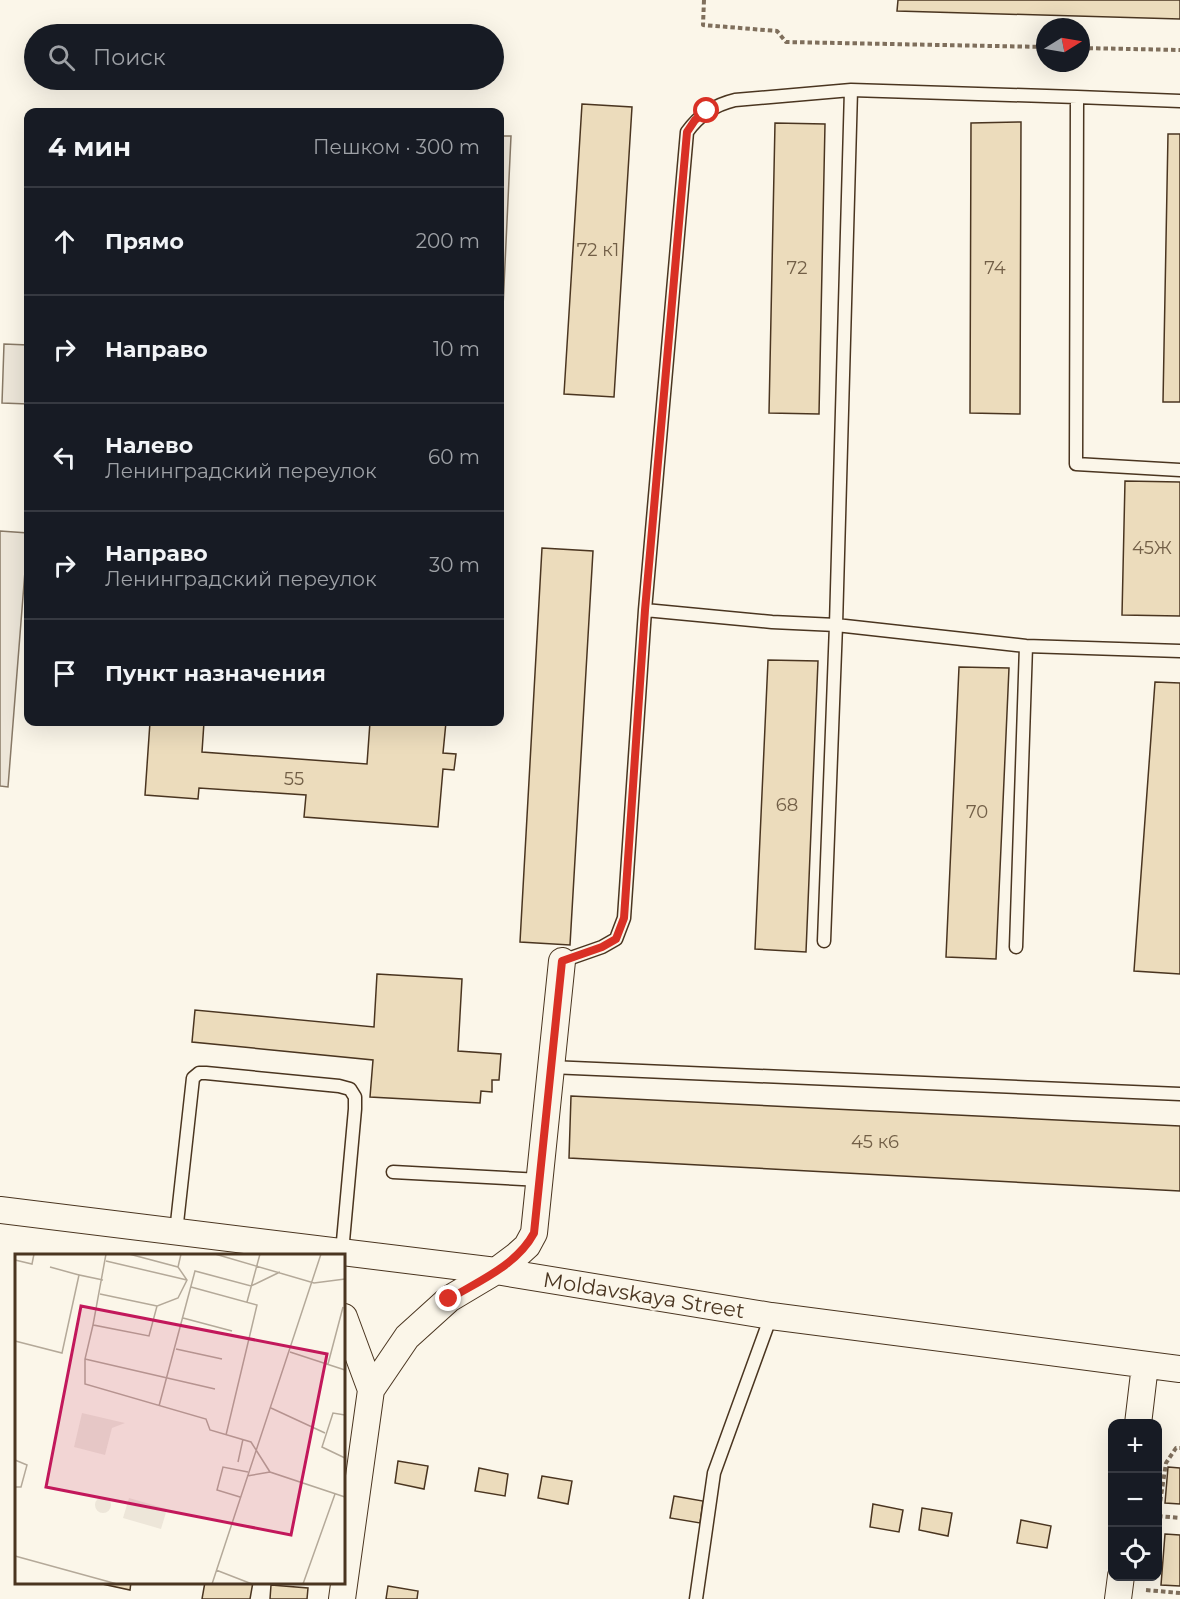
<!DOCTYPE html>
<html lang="ru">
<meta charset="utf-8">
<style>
body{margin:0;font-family:Montserrat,sans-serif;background:#242831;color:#f1f3f6}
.controls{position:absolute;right:18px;bottom:18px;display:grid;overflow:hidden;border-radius:12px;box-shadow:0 6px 24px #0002}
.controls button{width:54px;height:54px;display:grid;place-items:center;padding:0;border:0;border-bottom:2px solid #363941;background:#171b24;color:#f1f3f6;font:30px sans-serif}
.compass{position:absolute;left:1036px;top:18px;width:54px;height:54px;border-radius:50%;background:#171b24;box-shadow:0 6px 24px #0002;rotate:79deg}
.stop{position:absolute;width:18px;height:18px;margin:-14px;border:4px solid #d93025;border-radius:50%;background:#fff}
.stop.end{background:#d93025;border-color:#fff;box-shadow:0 2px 6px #0008}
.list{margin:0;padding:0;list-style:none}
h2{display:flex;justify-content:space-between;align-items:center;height:78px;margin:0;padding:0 24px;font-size:26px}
h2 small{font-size:20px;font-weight:400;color:#9ea1a6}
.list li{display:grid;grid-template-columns:39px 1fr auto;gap:18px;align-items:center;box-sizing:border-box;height:108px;padding:0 24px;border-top:2px solid #363941}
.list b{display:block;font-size:22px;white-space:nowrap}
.list p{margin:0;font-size:20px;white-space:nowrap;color:#9ea1a6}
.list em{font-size:20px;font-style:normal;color:#9ea1a6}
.icon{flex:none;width:33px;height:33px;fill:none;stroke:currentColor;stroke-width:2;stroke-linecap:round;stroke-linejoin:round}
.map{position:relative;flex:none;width:1180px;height:1599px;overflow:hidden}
.search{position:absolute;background:#171b24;box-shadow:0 6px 24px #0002;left:24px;top:24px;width:480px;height:66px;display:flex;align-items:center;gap:15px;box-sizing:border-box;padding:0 21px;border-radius:33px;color:#9ea1a6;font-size:22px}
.panel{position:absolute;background:#171b24;box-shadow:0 6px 24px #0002;left:24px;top:108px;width:480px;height:618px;border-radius:12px}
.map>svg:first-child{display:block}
</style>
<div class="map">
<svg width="1180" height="1599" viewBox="0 0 1180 1599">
<rect width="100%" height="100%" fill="#fbf6e9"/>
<path fill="#ede6d9" stroke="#887966" stroke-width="1.5" d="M500,136H511L500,371Z
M4,344L28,345V404L2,403Z
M0,531L28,533L8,787L0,786Z"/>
<path fill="#ecdcbc" stroke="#4a3520" stroke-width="1.5" d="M898,0H1180V19L897,11Z
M582,104L632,107L614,397L564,394Z
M1021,122L1020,414L970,413L971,123Z
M775,123L825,124L819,414L769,413Z
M1168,134H1180V402H1163Z
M1125,481L1180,482V616L1122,615Z
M542,548L593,551L570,945L520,942Z
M768,660L818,661L806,952L755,949Z
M959,667L1009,668L996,959L946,957Z
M1155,682L1180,683V974L1134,971Z
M150,722H204L202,752L367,764L370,722H446L443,753L456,754L454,770L443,769L438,827L304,817L306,795L199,788L198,799L145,795Z
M377,974L462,979L458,1051L501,1054L499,1080H492V1092L481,1091L480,1103L370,1097L373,1060L192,1042L195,1010L374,1027Z
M571,1096L1180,1126V1191L569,1158Z
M398,1461L428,1466L424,1489L395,1483Z
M1168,1467L1180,1468V1504L1165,1503Z
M479,1468L508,1474L505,1496L475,1491Z
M542,1476L572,1481L568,1504L538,1498Z
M674,1496L703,1501L700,1523L670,1518Z
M873,1504L903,1510L899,1532L870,1527Z
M922,1508L952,1513L948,1536L919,1530Z
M1021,1520L1051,1526L1047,1548L1017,1543Z
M1165,1534L1180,1535V1586L1161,1585Z
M93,1582H131L130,1590Z
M205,1582H253L250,1599H202Z
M271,1585L308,1588L307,1599H270Z
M388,1586L418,1591L417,1599H386Z"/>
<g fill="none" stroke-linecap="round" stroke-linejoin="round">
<g stroke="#4a3520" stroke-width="15">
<path id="service" d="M1077,97L1180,101
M645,610L772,622L836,625L1026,646L1180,651
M824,941L836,625L851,90
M1016,947L1026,646
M562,961L602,947L616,939L624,918L645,610L687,132C699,115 714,105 735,100L851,90L1077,97L1076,464L1180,470
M550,1067L1180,1094
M393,1172L541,1180
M176,1232L193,1078L199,1073H206L339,1086L350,1089L355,1097V1109L342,1252
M696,1599L714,1473L771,1316"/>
</g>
<g stroke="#4a3520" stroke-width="28">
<path id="minor" d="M0,1210L496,1271L771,1316L1180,1369
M344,1317L371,1390
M1138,1424L1145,1365
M342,1599L371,1390L407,1337L449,1299L496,1271L516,1256L527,1246L534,1233L562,961
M1118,1599L1121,1576"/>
</g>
<path stroke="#7f6f5c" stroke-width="4" stroke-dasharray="4.5 3" stroke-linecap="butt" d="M704,0L703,25L777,31L786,42L1045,47
M1081,48L1180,50
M1158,1516L1166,1463L1176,1448H1180
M1158,1516L1180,1518
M1146,1590L1180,1593"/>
<use href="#service" stroke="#fbf6e9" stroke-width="12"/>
<use href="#minor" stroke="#fbf6e9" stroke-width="26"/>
</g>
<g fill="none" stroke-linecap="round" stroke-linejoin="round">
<path stroke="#d93025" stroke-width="8" d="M449,1299C479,1281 517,1265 534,1233L562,961L602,947L616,939L624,918L645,610L687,132L695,120L707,111"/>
</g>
<g text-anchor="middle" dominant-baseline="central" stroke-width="4.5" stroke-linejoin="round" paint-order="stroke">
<g font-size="18" fill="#725f47">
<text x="598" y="250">72 к1</text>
<text x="797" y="268">72</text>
<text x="995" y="268">74</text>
<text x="1152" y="548">45Ж</text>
<text x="294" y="779">55</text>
<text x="787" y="805">68</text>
<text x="977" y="812">70</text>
<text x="875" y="1142">45 к6</text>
</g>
<g font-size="21" fill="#4a3520" stroke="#fbf6e9">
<text transform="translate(644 1295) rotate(9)">Moldavskaya Street</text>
</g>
</g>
<g transform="translate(15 1254)">
<rect width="330" height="330" fill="#fbf6e9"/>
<path d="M67,159L110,169L97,174L90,201L59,193ZM80 251a8 8 0 1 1 16 0a8 8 0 1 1-16 0ZM114,244L152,255L146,275L108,264Z" fill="#ede6d9"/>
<path fill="none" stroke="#b4a999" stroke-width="1.5" d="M114,0L163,13L166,0M200,0L299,29L330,25M0,6L17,10L19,0M91,7L172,26M35,13L64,21M163,13L172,26L163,44L142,52L134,82L78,71L70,105V130L191,165L195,176L236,188L255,218L330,243M176,33L242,51L211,181M85,40L142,52M232,48L245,0M168,64L217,77M78,71L91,0M0,87L47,99L64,21L88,26M161,95L207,105M275,98L330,116M70,105L200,135M313,110L328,53M144,152L180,17L236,32L265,18M256,154L310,179M330,161L318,159L307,193L330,204M0,206L12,211L6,233H0M223,208L228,185M232,222L255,218M225,243L202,236L208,213L233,218M0,302L102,330M201,316L237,330M197,330L306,0M288,330L320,240"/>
<path fill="#c2185b" fill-opacity="0.15" stroke="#c2185b" stroke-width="3" d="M66,52L312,100L276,281L31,233Z"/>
<rect width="330" height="330" fill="none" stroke="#4a3520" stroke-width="3"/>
</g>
</svg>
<div class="controls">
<button>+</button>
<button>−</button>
<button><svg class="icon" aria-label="locate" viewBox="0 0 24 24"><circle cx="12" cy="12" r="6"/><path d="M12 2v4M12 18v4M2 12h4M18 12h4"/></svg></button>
</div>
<svg class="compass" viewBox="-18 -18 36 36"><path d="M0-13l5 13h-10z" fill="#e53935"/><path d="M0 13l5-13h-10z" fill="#9ea1a6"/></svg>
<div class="stop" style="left:707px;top:111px"></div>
<div class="stop end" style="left:449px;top:1299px"></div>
<div class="search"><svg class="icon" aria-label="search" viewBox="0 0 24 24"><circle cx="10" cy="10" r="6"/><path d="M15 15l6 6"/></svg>Поиск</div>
<section class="panel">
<h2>4 мин<small>Пешком · 300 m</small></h2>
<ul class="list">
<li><svg class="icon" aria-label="ahead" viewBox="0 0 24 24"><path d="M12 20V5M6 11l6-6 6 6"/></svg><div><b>Прямо</b></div><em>200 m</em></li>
<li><svg class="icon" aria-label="right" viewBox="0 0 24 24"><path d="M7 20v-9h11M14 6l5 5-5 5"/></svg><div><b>Направо</b></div><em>10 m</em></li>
<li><svg class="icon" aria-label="left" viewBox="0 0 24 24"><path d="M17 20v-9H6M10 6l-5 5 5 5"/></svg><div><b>Налево</b><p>Ленинградский переулок</p></div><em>60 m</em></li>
<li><svg class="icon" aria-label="right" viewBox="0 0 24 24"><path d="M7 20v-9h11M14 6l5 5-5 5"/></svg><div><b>Направо</b><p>Ленинградский переулок</p></div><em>30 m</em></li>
<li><svg class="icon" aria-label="arrive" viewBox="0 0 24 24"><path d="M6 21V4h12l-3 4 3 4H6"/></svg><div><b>Пункт назначения</b></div></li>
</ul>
</section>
</div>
